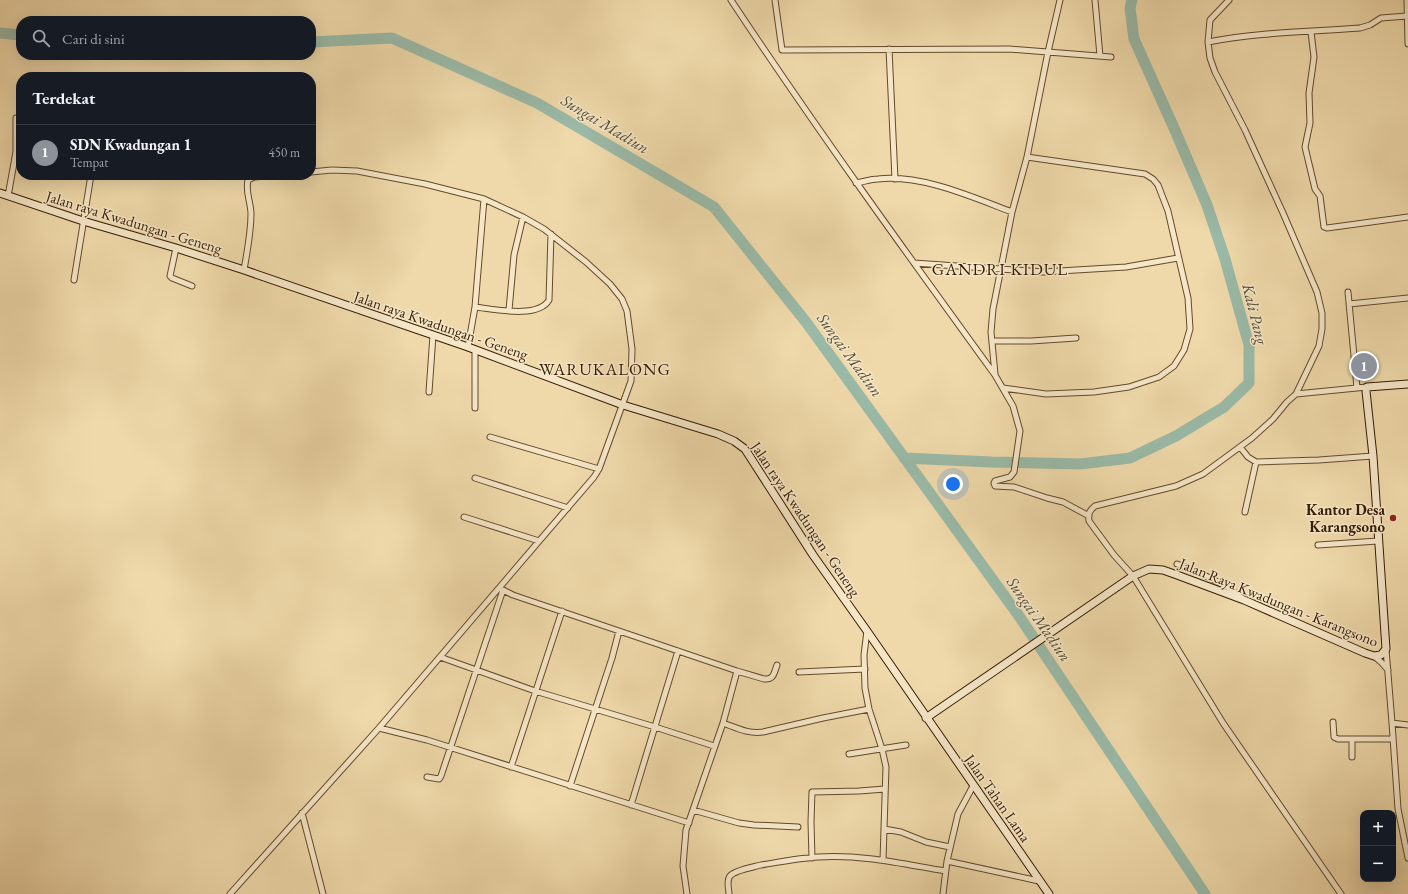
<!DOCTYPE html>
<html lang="id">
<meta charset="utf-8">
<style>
body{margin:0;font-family:"EB Garamond",serif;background:#242831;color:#f1f3f6}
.controls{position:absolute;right:12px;bottom:12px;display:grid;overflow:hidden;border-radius:8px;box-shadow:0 4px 16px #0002}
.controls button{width:36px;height:36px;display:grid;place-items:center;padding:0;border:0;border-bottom:1px solid #363941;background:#171b24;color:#f1f3f6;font:20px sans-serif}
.you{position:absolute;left:953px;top:484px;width:14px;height:14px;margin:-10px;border:3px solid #fff;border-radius:50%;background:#1a73e8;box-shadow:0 0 0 6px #1a73e833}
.badge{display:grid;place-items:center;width:26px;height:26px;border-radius:50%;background:#8c9099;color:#fff;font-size:13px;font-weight:700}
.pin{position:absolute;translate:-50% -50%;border:2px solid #fff;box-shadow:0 1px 4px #0006}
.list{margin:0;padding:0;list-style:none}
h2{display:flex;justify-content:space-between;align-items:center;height:52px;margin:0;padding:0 16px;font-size:17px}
h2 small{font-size:13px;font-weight:400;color:#9ea1a6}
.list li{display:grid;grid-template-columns:26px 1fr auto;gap:12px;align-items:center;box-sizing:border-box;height:56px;padding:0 16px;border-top:1px solid #363941}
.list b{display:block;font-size:15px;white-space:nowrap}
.list p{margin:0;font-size:13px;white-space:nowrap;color:#9ea1a6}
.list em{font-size:13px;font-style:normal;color:#9ea1a6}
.icon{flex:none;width:22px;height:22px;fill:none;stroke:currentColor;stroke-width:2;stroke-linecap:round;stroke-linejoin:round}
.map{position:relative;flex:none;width:1408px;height:894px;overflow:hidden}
.search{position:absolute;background:#171b24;box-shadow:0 4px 16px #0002;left:16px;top:16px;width:300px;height:44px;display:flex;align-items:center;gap:10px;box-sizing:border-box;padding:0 14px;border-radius:16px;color:#9ea1a6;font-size:15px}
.panel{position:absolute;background:#171b24;box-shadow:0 4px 16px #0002;left:16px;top:72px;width:300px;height:108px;border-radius:16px}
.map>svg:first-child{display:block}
</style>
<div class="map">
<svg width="1408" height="894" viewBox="0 0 1408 894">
<rect width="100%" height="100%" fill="#efd9aa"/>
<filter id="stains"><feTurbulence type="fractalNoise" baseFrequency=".005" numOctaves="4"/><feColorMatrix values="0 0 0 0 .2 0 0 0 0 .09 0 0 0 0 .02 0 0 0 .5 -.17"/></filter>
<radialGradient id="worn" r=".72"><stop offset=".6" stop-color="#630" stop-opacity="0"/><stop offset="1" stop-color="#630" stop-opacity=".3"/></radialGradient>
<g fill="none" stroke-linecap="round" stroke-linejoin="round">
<path stroke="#9abaa8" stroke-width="11" d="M0,33L21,35
M311,42L392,38L537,103L714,207L806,322L1019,616L1205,894
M904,458L991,462L1080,464L1130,458L1176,436L1224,407L1249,383V345L1225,259L1207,205L1174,128L1134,39L1130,8L1132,0"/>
<g stroke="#634a2a" stroke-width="7">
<path id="minor" d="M731,0C815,127 905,251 995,375L1013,406L1020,431L1014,472L1010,477L995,481L994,483L995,486L1014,487L1047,498L1063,502L1089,516
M775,0L782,50L1009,49L1111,57
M1095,0L1100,56
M1229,0L1210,20L1208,42L1210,58L1215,72L1245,130L1283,213L1317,292L1322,313V329L1319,346L1296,394L1287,402L1273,419L1252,438L1203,474L1176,486L1095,506C1089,511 1088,514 1089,521L1114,555L1133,576L1223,723L1341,894
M1407,0L1408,44
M1311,32L1314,57L1309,93L1310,123L1305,147L1315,189L1320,196L1324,227L1327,228L1408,217
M1208,42C1258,32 1309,32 1360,28L1370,25L1381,18L1407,16
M889,49L895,179
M856,183C863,182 871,179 878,179C921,174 972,197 1012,212
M8,196L16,152V118
M176,248L170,276L172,278L192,286
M914,263L1043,272L1126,267L1178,258
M244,270C247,252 251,233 251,214C251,203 245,191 248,180L254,177L279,175
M74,280L91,175
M1348,292L1357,388
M1349,304L1408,298
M475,307C494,309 538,319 549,300L551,234
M509,310L514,255L523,217
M992,341H1031L1076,338
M468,347L475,307L484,199
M995,374L991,332L993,309L1012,212L1027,157L1048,52L1060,0
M1003,388L1046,394L1094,392L1129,387L1159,377L1174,366L1184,350L1190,329L1188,298L1168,211L1158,185L1153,179L1145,174L1027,157
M429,392L433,335
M1296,394L1367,387
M475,408V350
M490,437L599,469
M1240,447L1248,457L1256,462L1319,460L1373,456
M475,478L568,508
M1245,512L1256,462
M464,517L539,541
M1318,545L1378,541
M1177,564C1200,573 1223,582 1242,598
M503,590L513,595L737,671L723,723L686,830L683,866L687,894
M867,631L864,655L865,688L869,709L882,749L886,767L883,860
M1386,649L1392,723L1398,809L1408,858
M1374,656L1381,662L1388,670
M440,657L535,691L655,727L714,746
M737,671L764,679C774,680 774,673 777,665
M799,672L865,669
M1333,722L1334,737L1338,739H1393
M723,723C737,728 748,734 763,732L823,718L869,709
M1392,723L1408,725
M379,728L427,740L689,823
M849,754L906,745
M1352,757V739
M511,767L562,611
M427,777L439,779L441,776L503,590H502
M570,786L612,658L619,631
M631,805L678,651
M693,810L739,823L754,825L798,827
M302,813L323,894
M884,829L901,832L926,842L950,847
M812,858L811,822L812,792L859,791L885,789
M947,861L1039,881
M230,894L379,728L594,477L599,469L631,381L632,349L627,311L622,299L610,284L586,262L544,229L523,217L484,199L425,184L357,171L332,170L311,172
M729,894C729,889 726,881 730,876C735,870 754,867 761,865C780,862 799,858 818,857C861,854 903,864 945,871
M943,894L947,861L958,814L973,786"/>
</g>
<g stroke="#341b00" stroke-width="9">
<path id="secondary" d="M0,193L83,221L176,248L244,270L468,347L623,405L718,434L734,441L745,449L813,555L867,631L1049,894
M926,718L1133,576L1149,569L1163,570L1177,575L1244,600L1365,653L1374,656L1381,655L1386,649L1373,456L1366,391L1367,387L1408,384"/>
</g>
<use href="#minor" stroke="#f5e6c8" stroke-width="5"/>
<use href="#secondary" stroke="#f5e6c8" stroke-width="7"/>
</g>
<circle fill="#8f2418" stroke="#f5e6c8" stroke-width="1.5" cx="1393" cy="518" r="4"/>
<g text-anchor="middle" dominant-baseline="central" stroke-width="3" stroke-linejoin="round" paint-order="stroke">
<g font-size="15" fill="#341b00" stroke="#f5e6c8">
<text transform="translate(134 222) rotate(17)">Jalan raya Kwadungan - Geneng</text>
<text transform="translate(441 325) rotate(19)">Jalan raya Kwadungan - Geneng</text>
<text transform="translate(806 519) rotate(56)">Jalan raya Kwadungan - Geneng</text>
<text transform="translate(1279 602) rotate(22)">Jalan Raya Kwadungan - Karangsono</text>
<text transform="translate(998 798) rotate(55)">Jalan Tahan Lama</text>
</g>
<g font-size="15" font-weight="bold" fill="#341b00" stroke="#f5e6c8" text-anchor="end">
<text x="1385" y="509">Kantor Desa<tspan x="1385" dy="17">Karangsono</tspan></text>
</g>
<g font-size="16" font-style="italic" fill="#534b32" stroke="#f5e6c8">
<text transform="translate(605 124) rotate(31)">Sungai Madiun</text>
<text transform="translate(1255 314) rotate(76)">Kali Pang</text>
<text transform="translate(850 355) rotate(54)">Sungai Madiun</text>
<text transform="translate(1039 619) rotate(55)">Sungai Madiun</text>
</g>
<g font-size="17" letter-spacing="1" fill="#341b00" stroke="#f5e6c8">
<text x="1000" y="269">GANDRI KIDUL</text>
<text x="605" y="369">WARUKALONG</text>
</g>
</g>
<rect width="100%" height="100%" filter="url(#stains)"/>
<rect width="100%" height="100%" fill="url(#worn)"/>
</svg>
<div class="controls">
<button>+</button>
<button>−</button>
</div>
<div class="you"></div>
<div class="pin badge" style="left:1364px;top:366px">1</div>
<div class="search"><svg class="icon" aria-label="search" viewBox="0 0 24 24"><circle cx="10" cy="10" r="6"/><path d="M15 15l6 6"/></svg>Cari di sini</div>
<section class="panel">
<h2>Terdekat<small></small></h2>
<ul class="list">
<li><span class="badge">1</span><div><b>SDN Kwadungan 1</b><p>Tempat</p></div><em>450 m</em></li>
</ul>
</section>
</div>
